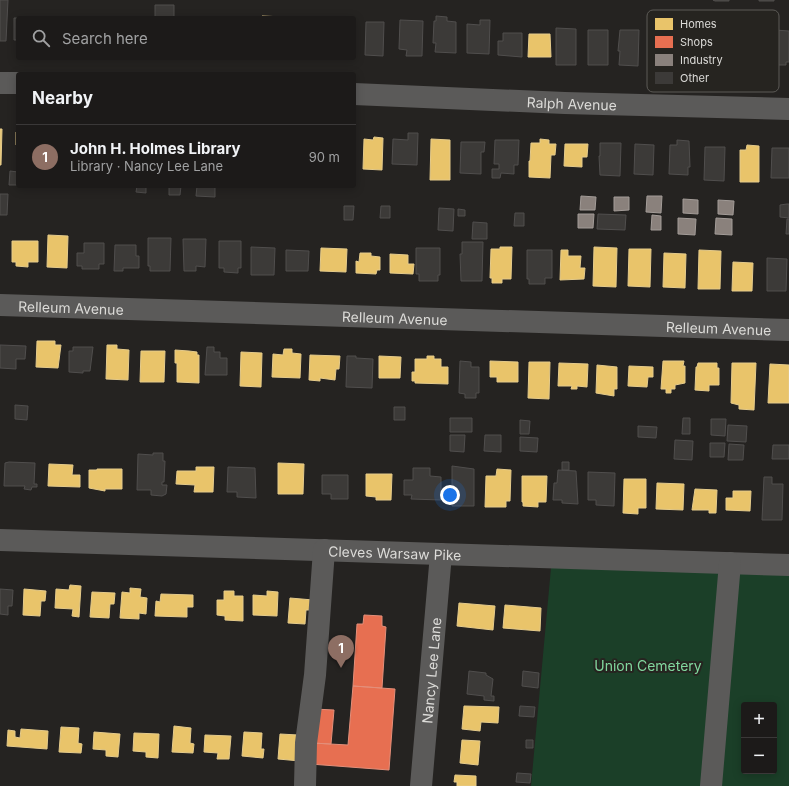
<!DOCTYPE html>
<meta charset="utf-8">
<style>
body{margin:0;font-family:Inter,sans-serif;background:#252322;color:#f1f3f6}
.controls{position:absolute;right:12px;bottom:12px;display:grid;overflow:hidden;border-radius:4px;box-shadow:0 2px 10px #0003}
.controls button{width:36px;height:36px;display:grid;place-items:center;padding:0;border:0;border-bottom:1px solid #3a3838;background:#1c1a19;color:#f1f3f6;font:20px sans-serif}
.you{position:absolute;left:450px;top:495px;width:14px;height:14px;margin:-10px;border:3px solid #fff;border-radius:50%;background:#1a73e8;box-shadow:0 0 0 6px #1a73e833}
.badge{display:grid;place-items:center;width:26px;height:26px;border-radius:50%;background:#1a73e8;color:#fff;font-size:13px;font-weight:700}
.pin{position:absolute;translate:-50% -33px;filter:drop-shadow(0 1px 2px #0008)}
.pin::after{content:'';position:absolute;top:21px;width:14px;height:12px;background:inherit;clip-path:polygon(0 0,100% 0,50% 100%)}
.list{margin:0;padding:0;list-style:none}
h2{display:flex;justify-content:space-between;align-items:center;height:52px;margin:0;padding:0 16px;font-size:17px}
h2 small{font-size:13px;font-weight:400;color:#a0a1a2}
.list li{display:grid;grid-template-columns:26px 1fr auto;gap:12px;align-items:center;box-sizing:border-box;height:64px;padding:0 16px;border-top:1px solid #3a3838}
.list b{display:block;font-size:15px;white-space:nowrap}
.list p{margin:0;font-size:13px;white-space:nowrap;color:#a0a1a2}
.list em{font-size:13px;font-style:normal;color:#a0a1a2}
.icon{flex:none;width:22px;height:22px;fill:none;stroke:currentColor;stroke-width:2;stroke-linecap:round;stroke-linejoin:round}
.map{position:relative;flex:none;width:789px;height:786px;overflow:hidden}
.search{position:absolute;background:#1c1a19;box-shadow:0 2px 10px #0003;left:16px;top:16px;width:340px;height:44px;display:flex;align-items:center;gap:10px;box-sizing:border-box;padding:0 14px;border-radius:4px;color:#a0a1a2;font-size:15px}
.panel{position:absolute;background:#1c1a19;box-shadow:0 2px 10px #0003;left:16px;top:72px;width:340px;height:116px;border-radius:4px}
.map>svg:first-child{display:block}
</style>
<div class="map">
<svg width="789" height="786" viewBox="0 0 789 786">
<rect width="100%" height="100%" fill="#252321"/>
<path fill="#1b3f28" fill-rule="evenodd" d="M552,557L789,565V786H531ZM744,705H774V771H744Z"/>
<path fill="#e9c46a" stroke="#e5cb8b" d="M262,16L284,17V18H262Z
M529,34H550L551,57H528Z
M0,129H2L1,165H0Z
M16,132H18V145H16Z
M374,137L383,138L382,170L363,169L364,139L373,140Z
M431,139L450,140V180H430Z
M540,139L549,140V144H556L555,155H551L550,178L529,177V161H530L531,143H540Z
M565,144H588L587,157H582V167L564,166Z
M747,145L759,146V182H740V150H746Z
M48,235L68,236L67,268L47,267Z
M12,241H38V262H28V267L16,266V262H12Z
M500,247H512L511,279H502V283H492V278H490L491,249H500Z
M594,247L617,248L616,287L593,286Z
M321,248L347,249L346,272L320,271Z
M629,249H651L650,287L628,286Z
M561,250H568V256H581L580,268H585L584,279L560,280Z
M699,250L721,251L720,289H698Z
M360,253H371V256L380,257V270H377L376,274L356,273V261L359,262Z
M664,253L686,254L685,288L663,287Z
M390,254L408,255V264H414L413,274L390,273Z
M733,262L753,263L752,291H732Z
M37,341H55V345H61L58,368L36,367Z
M107,345H117V349L129,350L128,380L106,379Z
M284,349H292V353L301,354L300,378L272,377L273,354L283,355Z
M175,350L189,351L197,352V355H199V383L177,382V363H175Z
M141,351H165L164,382H140Z
M241,352L262,353L261,387L240,386Z
M310,355L340,356L339,369H336L335,380L320,378V381L309,380Z
M379,356L401,357L400,378H379Z
M427,356H434V359H441V367H448V384L415,383V381H412V372H415V359H427Z
M490,361L518,362V382H497V377H490Z
M663,361H684L683,366H685V383L675,385V389H671V393H666V389H661Z
M529,362H550L549,399L528,398Z
M559,363L588,364L587,387L577,386V389H571L572,386H558Z
M698,363H717V368H719V385H709V391L695,390L696,367H697Z
M732,363H756L754,410L739,409V405L731,403Z
M770,364L789,365V403H768Z
M597,365L617,367V389H614V396L596,393Z
M629,366L653,367V377H648L647,387L628,386Z
M278,463L304,464L303,494H278Z
M49,464L73,465L72,475H80V487L48,486Z
M196,467H214L213,492H194L195,485L176,484L177,471H196Z
M97,469H122V489H105V491L89,488V470H97Z
M497,469L511,470L510,501H506V507H485L486,476H496Z
M366,474H392L391,500H376V497L366,496Z
M522,476H547L546,502H538V507L523,506V502H522Z
M624,479H646V508H638V514L623,513Z
M657,483L684,484L683,510L656,509Z
M695,489L717,490L716,513H709V510H692Z
M733,491H751L750,511L726,510V498H733Z
M70,585L81,586L79,617L72,616L73,609L55,608L56,589L69,590Z
M130,588L141,589L140,597L147,598L146,614L139,613V619L120,618L122,592L130,593Z
M24,589L46,591L45,601H41L40,616L23,615Z
M224,591H234V596H243V621L225,620V616L217,615V600H224Z
M267,591L278,592L277,616L253,615V595L267,596Z
M92,592L115,593L114,604H110L109,618L90,617Z
M161,594L193,595V607H187V617L155,616L156,601L160,602Z
M290,598L313,600L312,610H306L305,624L288,623Z
M459,603L495,606L493,630L457,626Z
M505,605L541,608L540,631L503,628Z
M464,706L499,707L498,723L481,722L480,731L462,729Z
M174,726L191,728L190,743L194,744L193,753L172,752Z
M61,727L79,728L78,743L82,744L81,753L59,752Z
M21,729L48,731L47,749L7,746L8,730L15,731V737L20,738Z
M94,732L120,734L118,757L106,756V750L93,749Z
M244,732L262,733L261,749H264L263,758L242,756Z
M134,733L159,734L158,758L146,757V752L133,751Z
M280,734L298,735L300,761L278,759Z
M205,735L231,736L229,759H217L218,753L204,752Z
M462,740L480,741L478,765L460,763Z
M455,775L476,776V786H457V782H454Z"/>
<path fill="#e76f51" stroke="#e48f7a" d="M364,615L382,616V626L386,627L382,688L353,686L357,624H363Z
M353,686L395,689L389,770L310,764L312,743L348,745Z
M314,709L334,710L331,744L312,743Z"/>
<path fill="#8a817c" stroke="#a39c98" d="M581,196L596,197L595,210H580Z
M647,196H662L661,213L646,212Z
M614,197H629V210L614,211Z
M683,199L698,200V214L683,213Z
M718,200L734,201L733,215L718,214Z
M578,214H594L593,228H578Z
M652,215L661,216V230H651Z
M678,218L696,219L695,235L678,234Z
M716,218L732,219V235L715,234Z"/>
<path fill="#3c3a38" stroke="#504e4d" d="M0,0H8L6,41H0Z
M713,0H729V1H715Z
M759,0H774V1H759Z
M155,5H174V18H155Z
M436,16L447,17V21L456,22V53L435,52L436,43H433L434,21H436Z
M14,18H18V40H14Z
M400,20L423,21L422,56H406L407,50L399,49Z
M480,20H490L489,54L467,53V24L480,25Z
M366,22H384L383,56L365,55Z
M556,28L576,29V65H556Z
M588,30H608V65H588Z
M620,30H639L638,66L619,65L620,51H618Z
M775,30L789,31V62H786V65H775Z
M503,33H522V57L498,55V41H503Z
M408,133H418L417,165L392,164L393,139L408,140Z
M495,140H519L518,165H514V174L501,173L500,178H492V169H499V164H494Z
M677,140L689,141L690,167H688V175L669,174L670,145H677Z
M461,142H485L484,152H481V174L460,173Z
M600,143H621L620,176L600,175L599,156H600Z
M635,144L654,145L653,175L634,174Z
M705,147H725L724,181L704,180Z
M772,148H789V178H771Z
M10,171L18,172V185H9Z
M137,186H146V193L136,192Z
M169,186H181L180,195H169Z
M197,186H215V197L196,196Z
M0,194H8L7,215H0Z
M787,204H789V218L780,217V205Z
M344,206H354L353,220H344Z
M381,206H390V218H380Z
M439,208L454,209L453,231L438,230Z
M458,209L465,210V216H458Z
M515,213H524V226H514Z
M598,214L626,215L625,230L597,229Z
M787,219H789V234H786Z
M473,222L487,223V239H472Z
M148,238H171L170,271H150V266H148Z
M183,239H206L205,267L196,266V271H184Z
M219,241H241V268H238V273L224,272V268H219Z
M462,242H483L482,281H461L460,254H462Z
M84,243H104V264H99V269H82V266H77V253H84Z
M115,245H136V256H139V268H123V271H114Z
M251,247L275,248L274,275H251Z
M416,248H440V275H438V281H419V274H416Z
M286,250L309,251L308,271H286Z
M527,250H552V278H545V284H529V279H527Z
M767,258L787,259L786,291H767Z
M0,345L26,346L25,359H16V369L0,368Z
M73,347H93L90,371H83V373L69,372V351H73Z
M207,347H214V352H220V358H227V375H205Z
M347,356H356V358L373,359L372,388L346,387Z
M460,361L471,362V367H479V393H476V398H465V394L459,393Z
M15,405L28,406L27,420L15,419Z
M394,407H405V420H394Z
M450,418H472V432H450Z
M683,418H690V434H682Z
M711,419H726L725,436L711,435Z
M520,420L530,421L529,434H520Z
M728,425L747,426L746,442L727,441Z
M638,426L657,427L656,438L638,437Z
M450,435H465L464,452L450,451Z
M485,435H501V452L484,451Z
M520,437L538,438L537,452L520,451Z
M675,440L693,441L692,460L674,459Z
M710,443H725L724,457H710Z
M729,444L744,445L743,460H728Z
M773,445H789V459H772Z
M153,453H163V461H165L164,482H162V485H167L166,494L162,496L151,495V490H137L138,454L153,455Z
M9,462L35,463L34,484H37V487H32L31,490L24,489L25,486H4L5,463Z
M562,462H569V470H562Z
M452,466L474,469V506H452Z
M228,467L255,468L256,498L237,497V492H227Z
M413,468H430V476L441,477V500L411,499L412,495H404V480H413Z
M558,470L576,471L578,504L562,503V500H553L554,483H557Z
M588,472L615,473L614,506L596,505V500H588Z
M322,475H348V499H331V494H322Z
M764,477H772V484H783L782,520H762Z
M0,589L13,590L12,606H8V615L0,614Z
M469,671L486,673V675L493,679L491,696H494V701L484,700V696L467,694Z
M523,671L539,673L538,688L522,686Z
M520,706L535,707L534,717L519,716Z
M526,740H533V748H526Z
M517,773L531,774L530,783L516,782Z"/>
<g fill="none" stroke-linecap="round" stroke-linejoin="round">
<g stroke="#5b5a59" stroke-width="22">
<path d="M0,83H18"/>
<path id="s1" d="M354,94L565,103L789,109"/>
<path id="s2" d="M0,305L789,330"/>
<path id="s3" d="M0,540L789,565"/>
<path d="M305,786L306,743L315,675L324,550"/>
<path id="s4" d="M421,786L441,554"/>
<path d="M711,786L730,563"/>
</g>
</g>
<g text-anchor="middle" dominant-baseline="central" stroke-width="4" stroke-linejoin="round" paint-order="stroke">
<g font-size="14" fill="#dcdbd8" stroke="#262420">
<text stroke="none"><textPath href="#s1" startOffset="218">Ralph Avenue</textPath></text>
<text stroke="none"><textPath href="#s2" startOffset="71">Relleum Avenue</textPath></text>
<text stroke="none"><textPath href="#s2" startOffset="395">Relleum Avenue</textPath></text>
<text stroke="none"><textPath href="#s2" startOffset="719">Relleum Avenue</textPath></text>
<text stroke="none"><textPath href="#s3" startOffset="395">Cleves Warsaw Pike</textPath></text>
<text stroke="none"><textPath href="#s4" startOffset="116">Nancy Lee Lane</textPath></text>
</g>
<g font-size="14" fill="#81d79e" stroke="#262420">
<text x="648" y="665">Union Cemetery</text>
</g>
</g>
<rect x="647" y="10" width="132" height="82" rx="6" fill="#262420" stroke="#5d5b57" stroke-width="1"/>
<rect x="655" y="18" width="18" height="12" fill="#e9c46a"/>
<rect x="655" y="36" width="18" height="12" fill="#e76f51"/>
<rect x="655" y="54" width="18" height="12" fill="#8a817c"/>
<rect x="655" y="72" width="18" height="12" fill="#3c3a38"/>
<g font-size="11" fill="#dcdbd8">
<text x="680" y="28">Homes</text>
<text x="680" y="46">Shops</text>
<text x="680" y="64">Industry</text>
<text x="680" y="82">Other</text>
</g>
</svg>
<div class="controls">
<button>+</button>
<button>−</button>
</div>
<div class="you"></div>
<div class="pin badge" style="left:341px;top:668px;background:#8d6e63">1</div>
<div class="search"><svg class="icon" aria-label="search" viewBox="0 0 24 24"><circle cx="10" cy="10" r="6"/><path d="M15 15l6 6"/></svg>Search here</div>
<section class="panel">
<h2>Nearby<small></small></h2>
<ul class="list">
<li><span class="badge" style="background:#8d6e63">1</span><div><b>John H. Holmes Library</b><p>Library · Nancy Lee Lane</p></div><em>90 m</em></li>
</ul>
</section>
</div>
